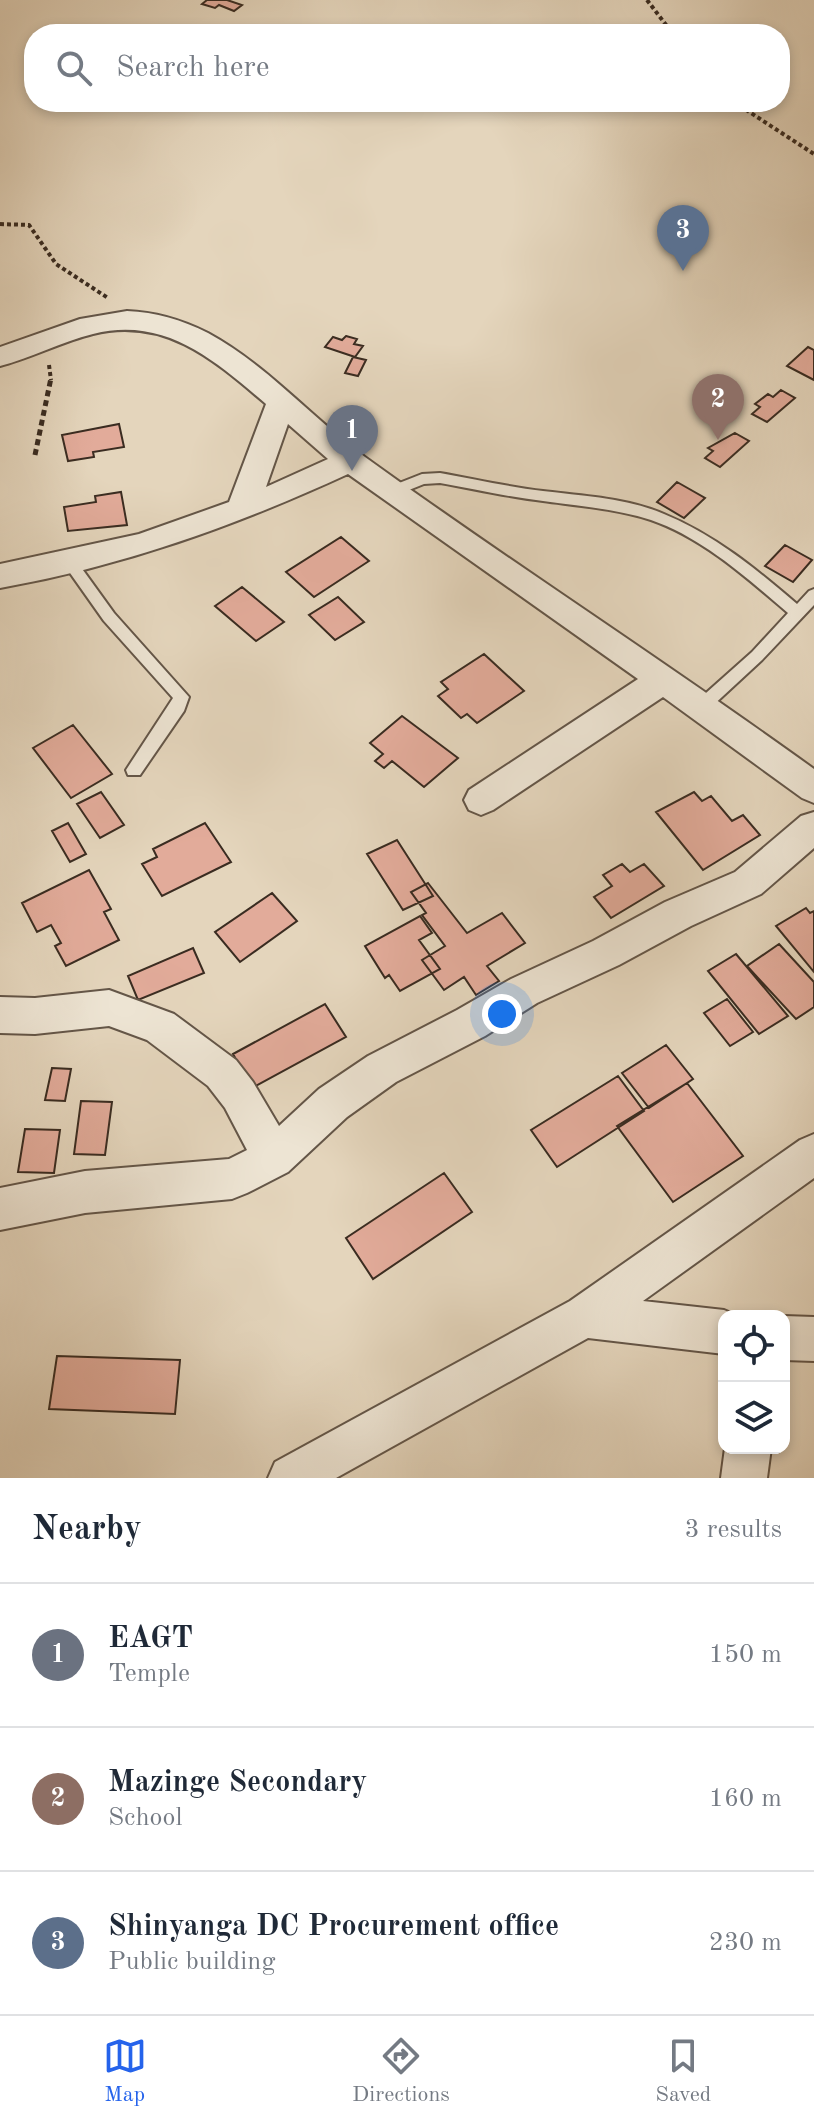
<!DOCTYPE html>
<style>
body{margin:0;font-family:"Old Standard TT",serif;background:#f6f6f7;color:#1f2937}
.controls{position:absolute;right:24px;bottom:24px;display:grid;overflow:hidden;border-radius:16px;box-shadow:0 4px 12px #0003}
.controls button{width:72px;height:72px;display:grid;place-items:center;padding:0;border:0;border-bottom:2px solid #e0e1e3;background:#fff;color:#1f2937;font:40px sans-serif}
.you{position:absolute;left:502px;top:1014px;width:28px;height:28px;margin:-20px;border:6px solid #fff;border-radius:50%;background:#1a73e8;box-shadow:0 0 0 12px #1a73e833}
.badge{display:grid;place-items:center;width:52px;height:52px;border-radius:50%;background:#2563eb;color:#fff;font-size:26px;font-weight:700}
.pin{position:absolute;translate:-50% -66px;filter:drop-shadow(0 2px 4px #0008)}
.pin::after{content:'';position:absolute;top:42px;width:28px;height:24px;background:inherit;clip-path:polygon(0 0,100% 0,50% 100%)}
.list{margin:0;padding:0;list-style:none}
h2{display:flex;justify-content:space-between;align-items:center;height:104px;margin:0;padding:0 32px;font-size:34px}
h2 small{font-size:26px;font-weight:400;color:#747a83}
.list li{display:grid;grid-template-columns:52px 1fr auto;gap:24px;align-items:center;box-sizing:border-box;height:144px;padding:0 32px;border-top:2px solid #e0e1e3}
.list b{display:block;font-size:30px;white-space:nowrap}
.list p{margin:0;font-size:26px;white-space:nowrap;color:#747a83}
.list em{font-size:26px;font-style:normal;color:#747a83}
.icon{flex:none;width:44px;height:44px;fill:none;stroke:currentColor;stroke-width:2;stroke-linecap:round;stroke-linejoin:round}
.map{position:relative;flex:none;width:814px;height:1478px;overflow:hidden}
.search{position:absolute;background:#fff;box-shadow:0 4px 12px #0003;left:24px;right:24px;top:24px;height:88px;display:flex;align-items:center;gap:20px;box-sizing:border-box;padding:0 28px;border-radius:32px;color:#747a83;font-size:30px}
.sheet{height:536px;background:#fff}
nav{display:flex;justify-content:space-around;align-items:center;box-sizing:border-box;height:112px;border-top:2px solid #e0e1e3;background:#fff;font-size:22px;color:#747a83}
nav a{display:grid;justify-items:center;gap:4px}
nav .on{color:#2563eb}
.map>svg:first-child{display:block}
</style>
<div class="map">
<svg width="814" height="1478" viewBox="0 0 814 1478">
<rect width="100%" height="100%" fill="#e4d5bc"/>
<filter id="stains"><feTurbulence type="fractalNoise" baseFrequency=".0025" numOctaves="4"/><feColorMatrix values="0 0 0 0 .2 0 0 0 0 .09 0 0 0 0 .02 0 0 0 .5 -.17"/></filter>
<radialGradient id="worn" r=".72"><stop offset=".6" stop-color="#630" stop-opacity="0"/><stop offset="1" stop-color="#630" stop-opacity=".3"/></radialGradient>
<path fill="#e2ab9a" stroke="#3a2c21" stroke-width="2" d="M207,0H227L242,5L234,11L219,5L215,8L202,4Z
M346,336L357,339L354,344L363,346L355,357L325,347L333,337L342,340Z
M808,347L814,350V380L787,366Z
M353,357L366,360L358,376L345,373Z
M781,390L795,398L767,422L752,414L760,407L755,404L768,394L773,397Z
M119,424L124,447L93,452L94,457L68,461L62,435Z
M735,433L749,441L720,467L705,458L713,451L708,448Z
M677,482L705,498L684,518L657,502Z
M121,492L127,525L68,531L64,507L96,502L95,496Z
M341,537L369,561L314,597L286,572Z
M785,545L812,560L793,582L765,566Z
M242,587L284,622L256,641L215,606Z
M338,597L364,622L335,640L309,615Z
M484,654L524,691L477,723L467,714L461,718L438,696L448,689L441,682Z
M402,716L458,758L424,787L392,761L384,768L375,761L383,754L370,743Z
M73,725L112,774L71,798L33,748Z
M101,792L124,825L100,838L77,804Z
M694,792L702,801L711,796L732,821L743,815L760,835L703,870L656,812Z
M68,823L86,854L70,862L52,831Z
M205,823L231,862L162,896L142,864L157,857L153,849Z
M397,840L433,896L403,910L367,854Z
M622,864L630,872L644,864L664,886L611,918L594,897L612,886L603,875Z
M89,870L111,909L104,912L119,940L66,966L55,946L61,943L51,925L37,932L22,903Z
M428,883L467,933L502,913L525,943L487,966L499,981L476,995L464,977L444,990L422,960L445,946L422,915L426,913L411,892Z
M272,893L297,921L240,962L215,932Z
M806,908L810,913L814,911V972L776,926Z
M420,916L432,933L419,940L440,969L400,991L389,975L385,978L365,946Z
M779,944L814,982V1007L796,1019L747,966Z
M193,948L204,973L138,1000L128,976Z
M736,954L788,1016L759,1034L708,971Z
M727,999L753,1032L730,1046L704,1013Z
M325,1004L346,1037L252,1088L233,1054Z
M666,1045L693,1079L649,1108L622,1073Z
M52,1068L71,1069L65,1101L45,1100Z
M618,1076L644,1111L557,1167L531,1130Z
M687,1083L743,1156L673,1202L617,1126Z
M81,1101L112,1102L105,1155L74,1154Z
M25,1129L60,1130L54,1173L18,1172Z
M444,1173L472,1212L373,1279L346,1238Z
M57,1356L180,1360L175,1414L49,1409Z"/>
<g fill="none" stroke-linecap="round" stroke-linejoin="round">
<g stroke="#645648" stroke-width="4">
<path id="lane" d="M440,473C474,479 509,487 543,491C584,496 627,498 664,514C715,535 756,569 797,604L809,591L814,589V605L762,660L709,709H697L695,705L697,701L752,652L788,613C747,578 703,538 651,520C616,509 580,506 543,501C508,497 474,489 440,483L424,484L394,496L387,491L389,487L422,474Z
M70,557L75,559L114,613L189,697L184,711L140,775H128L126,770L173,698L104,621L63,563Z"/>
</g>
<g stroke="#645648" stroke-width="4">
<path id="street" d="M127,311C156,312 182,320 208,333C267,365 312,418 365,457C513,564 666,662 814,769V803L802,798L663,697L493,810L481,815L469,810L464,800L469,790L638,679L348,474C235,526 123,566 0,588V564L139,534L229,502L266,404C214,360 165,316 93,334C61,342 31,358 0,366V347L80,319ZM288,424L328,459L266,487Z
M814,812V848L761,894L691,926L619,965L537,1003L485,1036L396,1082L347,1117L288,1172L247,1193L232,1199L85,1213L0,1230V1188L85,1171L229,1159L247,1150L225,1108L208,1086L147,1040L109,1026L35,1034L0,1033V997L35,998L109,990L174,1014L236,1060L253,1082L279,1126L319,1089L368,1056L457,1010L511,979L593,941L665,902L735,872L801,816Z
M814,1134V1178L643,1301L724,1310L738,1316H724V1354L588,1338L336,1478H268L275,1462L570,1301L800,1140Z
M784,1316L814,1317V1361L784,1360Z
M725,1448H771L767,1478H721Z"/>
</g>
<path stroke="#3a2c21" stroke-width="4" stroke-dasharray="4 3" stroke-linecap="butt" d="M647,0L673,34
M734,102L814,154
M0,224L29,225L56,264L108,298
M49,365L51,380"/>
<path stroke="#3a2c21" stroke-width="5" stroke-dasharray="6 4" stroke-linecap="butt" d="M35,455L51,378"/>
<use href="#lane" fill="#ede4d3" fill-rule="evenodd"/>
<use href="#street" fill="#ede4d3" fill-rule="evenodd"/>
</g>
<rect width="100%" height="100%" filter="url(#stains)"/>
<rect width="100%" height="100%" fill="url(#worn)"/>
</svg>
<div class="controls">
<button><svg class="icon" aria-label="locate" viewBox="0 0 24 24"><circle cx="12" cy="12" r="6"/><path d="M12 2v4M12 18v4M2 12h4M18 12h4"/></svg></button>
<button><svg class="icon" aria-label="layers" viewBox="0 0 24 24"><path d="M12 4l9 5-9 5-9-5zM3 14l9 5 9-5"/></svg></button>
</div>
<div class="you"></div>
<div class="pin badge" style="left:352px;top:471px;background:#6b7280">1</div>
<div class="pin badge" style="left:718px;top:440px;background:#8d6e63">2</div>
<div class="pin badge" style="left:683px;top:271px;background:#5c6f8a">3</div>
<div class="search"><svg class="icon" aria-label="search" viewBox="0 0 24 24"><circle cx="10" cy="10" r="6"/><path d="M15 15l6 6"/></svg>Search here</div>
</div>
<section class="sheet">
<h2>Nearby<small>3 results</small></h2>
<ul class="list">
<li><span class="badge" style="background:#6b7280">1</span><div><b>EAGT</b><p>Temple</p></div><em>150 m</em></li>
<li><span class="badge" style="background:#8d6e63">2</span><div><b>Mazinge Secondary</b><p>School</p></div><em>160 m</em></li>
<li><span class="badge" style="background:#5c6f8a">3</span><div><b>Shinyanga DC Procurement office</b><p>Public building</p></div><em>230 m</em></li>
</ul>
</section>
<nav>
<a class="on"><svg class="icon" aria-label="map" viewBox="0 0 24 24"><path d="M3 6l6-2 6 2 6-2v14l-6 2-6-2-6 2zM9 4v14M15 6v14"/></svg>Map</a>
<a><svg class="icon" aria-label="directions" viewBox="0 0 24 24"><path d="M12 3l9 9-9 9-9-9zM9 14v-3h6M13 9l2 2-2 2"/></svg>Directions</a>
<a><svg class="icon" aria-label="saved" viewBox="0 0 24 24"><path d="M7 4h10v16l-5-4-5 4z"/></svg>Saved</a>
</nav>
